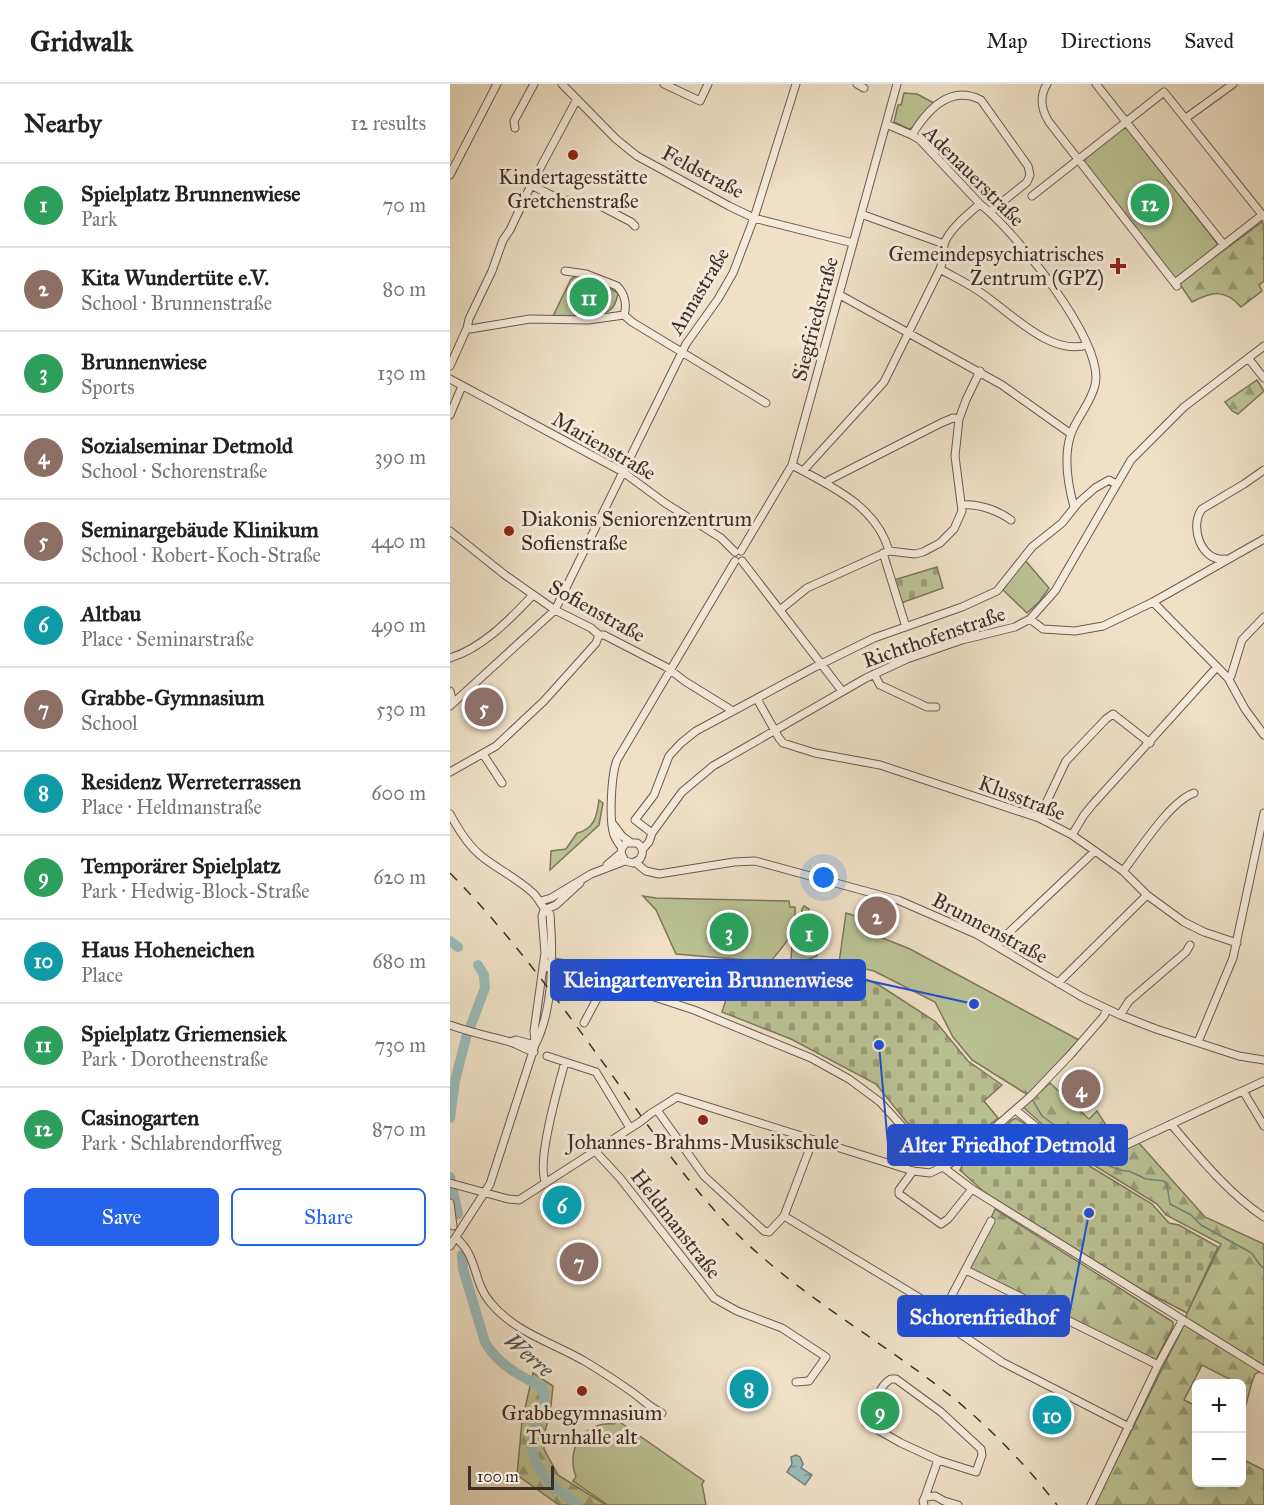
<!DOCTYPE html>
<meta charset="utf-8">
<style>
body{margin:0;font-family:"IM FELL Great Primer",serif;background:#f6f6f6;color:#222}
.controls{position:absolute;right:18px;bottom:18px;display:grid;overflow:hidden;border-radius:9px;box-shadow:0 6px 24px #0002}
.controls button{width:54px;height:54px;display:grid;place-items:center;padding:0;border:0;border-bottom:2px solid #e0e0e0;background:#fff;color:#222;font:30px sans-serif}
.scale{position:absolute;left:18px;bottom:15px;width:86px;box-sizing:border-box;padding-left:6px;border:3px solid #3e2d27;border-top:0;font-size:16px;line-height:21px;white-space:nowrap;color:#3e2d27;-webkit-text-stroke:4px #f5ebda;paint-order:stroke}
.you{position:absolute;left:374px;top:794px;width:21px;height:21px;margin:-15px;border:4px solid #fff;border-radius:50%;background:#1a73e8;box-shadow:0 0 0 9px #1a73e833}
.badge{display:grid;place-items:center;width:39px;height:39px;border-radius:50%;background:#2563eb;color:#fff;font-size:20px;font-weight:700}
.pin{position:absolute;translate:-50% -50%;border:3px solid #fff;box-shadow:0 2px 6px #0006}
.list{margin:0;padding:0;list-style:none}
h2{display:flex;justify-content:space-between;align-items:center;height:78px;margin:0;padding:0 24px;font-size:26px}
h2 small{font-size:20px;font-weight:400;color:#767676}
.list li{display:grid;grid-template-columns:39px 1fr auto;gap:18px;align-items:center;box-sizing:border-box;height:84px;padding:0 24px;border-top:2px solid #e0e0e0}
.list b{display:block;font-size:22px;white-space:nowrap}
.list p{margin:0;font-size:20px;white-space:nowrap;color:#767676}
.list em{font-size:20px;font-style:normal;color:#767676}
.actions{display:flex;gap:12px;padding:18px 24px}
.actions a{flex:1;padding:14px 0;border:2px solid #2563eb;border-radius:9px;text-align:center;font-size:21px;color:#2563eb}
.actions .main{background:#2563eb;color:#fff}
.map{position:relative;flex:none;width:814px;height:1421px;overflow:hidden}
header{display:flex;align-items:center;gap:36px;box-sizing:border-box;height:84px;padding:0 30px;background:#fff;border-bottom:2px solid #e0e0e0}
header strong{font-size:28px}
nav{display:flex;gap:33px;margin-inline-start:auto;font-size:21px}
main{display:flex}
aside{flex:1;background:#fff}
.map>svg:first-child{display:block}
</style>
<header>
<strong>Gridwalk</strong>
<nav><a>Map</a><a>Directions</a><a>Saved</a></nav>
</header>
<main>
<aside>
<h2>Nearby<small>12 results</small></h2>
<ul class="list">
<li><span class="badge" style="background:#2e9e5b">1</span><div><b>Spielplatz Brunnenwiese</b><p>Park</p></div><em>70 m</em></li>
<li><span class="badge" style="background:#8d6e63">2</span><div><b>Kita Wundertüte e.V.</b><p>School · Brunnenstraße</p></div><em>80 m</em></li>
<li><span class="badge" style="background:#2e9e5b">3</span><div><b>Brunnenwiese</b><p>Sports</p></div><em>130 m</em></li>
<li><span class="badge" style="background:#8d6e63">4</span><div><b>Sozialseminar Detmold</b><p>School · Schorenstraße</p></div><em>390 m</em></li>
<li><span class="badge" style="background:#8d6e63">5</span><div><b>Seminargebäude Klinikum</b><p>School · Robert-Koch-Straße</p></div><em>440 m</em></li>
<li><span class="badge" style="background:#0f9aa8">6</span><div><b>Altbau</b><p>Place · Seminarstraße</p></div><em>490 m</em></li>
<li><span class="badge" style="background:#8d6e63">7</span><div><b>Grabbe-Gymnasium</b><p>School</p></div><em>530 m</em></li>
<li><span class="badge" style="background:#0f9aa8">8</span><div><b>Residenz Werreterrassen</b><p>Place · Heldmanstraße</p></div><em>600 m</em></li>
<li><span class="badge" style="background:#2e9e5b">9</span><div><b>Temporärer Spielplatz</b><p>Park · Hedwig-Block-Straße</p></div><em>620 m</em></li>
<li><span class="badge" style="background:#0f9aa8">10</span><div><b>Haus Hoheneichen</b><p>Place</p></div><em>680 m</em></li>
<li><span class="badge" style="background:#2e9e5b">11</span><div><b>Spielplatz Griemensiek</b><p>Park · Dorotheenstraße</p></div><em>730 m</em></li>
<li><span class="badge" style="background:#2e9e5b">12</span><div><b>Casinogarten</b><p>Park · Schlabrendorffweg</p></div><em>870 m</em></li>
</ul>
<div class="actions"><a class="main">Save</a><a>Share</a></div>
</aside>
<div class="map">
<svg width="814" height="1421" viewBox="0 0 814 1421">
<defs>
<pattern id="forest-firs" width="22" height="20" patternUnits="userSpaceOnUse" patternTransform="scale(1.5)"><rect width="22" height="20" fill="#bac294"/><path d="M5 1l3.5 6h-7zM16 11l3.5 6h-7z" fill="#999e79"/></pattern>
<pattern id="cemetery-stones" width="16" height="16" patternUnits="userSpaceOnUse" patternTransform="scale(1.5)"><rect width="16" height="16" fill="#bac294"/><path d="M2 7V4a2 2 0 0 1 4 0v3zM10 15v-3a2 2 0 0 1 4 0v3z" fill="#999e79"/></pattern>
<pattern id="water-ripples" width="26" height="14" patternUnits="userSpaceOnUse" patternTransform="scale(1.5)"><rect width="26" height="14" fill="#9abdb8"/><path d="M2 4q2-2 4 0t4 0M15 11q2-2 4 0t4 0" fill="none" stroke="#7f9a96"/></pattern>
</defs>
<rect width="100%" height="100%" fill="#efe0c6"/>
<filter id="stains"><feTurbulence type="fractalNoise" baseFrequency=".00333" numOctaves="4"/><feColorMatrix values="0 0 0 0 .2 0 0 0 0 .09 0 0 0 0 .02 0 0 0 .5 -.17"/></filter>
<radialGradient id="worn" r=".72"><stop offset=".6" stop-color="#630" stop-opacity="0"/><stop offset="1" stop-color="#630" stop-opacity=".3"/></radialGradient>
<path fill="url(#forest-firs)" stroke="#7c785e" stroke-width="1.5" d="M812,138L814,141V197L809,201L812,207L791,223C774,204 762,208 742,218L729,199Z
M807,296L814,307L788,330L782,327L775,318Z
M600,999L639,1035L647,1027L668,1060L646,1072L593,1041L573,1023Z
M688,1058L755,1133L814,1160V1286L805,1290C799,1304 798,1319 792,1332V1312L795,1303L752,1281L734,1316L746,1322V1398H792V1375L814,1386V1421H644L732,1245L737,1229L771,1160L716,1131L707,1120L642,1080Z
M545,1125L723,1238V1242L706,1276L519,1185Z
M83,1289L103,1302L100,1331L94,1350V1365L108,1391L156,1421H109L67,1391L72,1337Z"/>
<path fill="url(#cemetery-stones)" stroke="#7c785e" stroke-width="1.5" d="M487,483L493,504L451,519L444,496Z
M291,881L366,887L370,881L391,884L429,901L486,938L518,977L552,1001L534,1017L548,1034L502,1071L494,1074L488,1072L459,1041L426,1000L341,955L272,928L282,897H284Z
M566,1034L623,1072L702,1120L719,1139L729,1141L768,1163L737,1229L687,1203L535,1109L510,1086L515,1076L562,1036Z"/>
<path fill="#bac294" stroke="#7c785e" stroke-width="1.5" d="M454,9L467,10L484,19L464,43L459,45L444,38L448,21H451Z
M675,42L767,159L766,164L725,197L634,79L636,73Z
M128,191L143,195L168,209C167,214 166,222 160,226C145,237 120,232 103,232L121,195Z
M574,475L599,504L589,518L577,529L552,505Z
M149,716L153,719L149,741L100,786L101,767L116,765L127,749C145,745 147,731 149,716Z
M193,812L206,814L339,817L340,823H345C346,850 337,858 320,878L226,870L206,826Z
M354,822L359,825V830L373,846L367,872L354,877H341L342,860L350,842L352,825Z
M396,829L412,834L409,841L410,845L460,865L629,956L578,1011L522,976L503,953L485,918L424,887L389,879Z
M167,1336L254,1397L252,1400L256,1421H158L123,1397L126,1393C115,1365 134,1337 164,1340Z"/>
<path fill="url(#water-ripples)" stroke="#75837e" stroke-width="1.5" d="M346,1371L350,1373L353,1380L351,1384L362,1391L355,1401L337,1388L342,1380L341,1373Z"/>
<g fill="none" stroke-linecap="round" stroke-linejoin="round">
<path stroke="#75837e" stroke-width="1.5" d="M575,1007L579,1012
M582,1015L592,1032L640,1067L647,1068
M653,1076L656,1081L674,1087H679L696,1095L714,1097L717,1101L720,1120L741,1131L751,1141L800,1168C807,1173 806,1180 814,1184"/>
<path stroke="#9abdb8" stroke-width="10" d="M0,857L8,863
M0,1034L5,997L16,954L35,904L34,891L28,881
M0,1093L8,1130
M12,1171L13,1185L35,1258C48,1281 69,1291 92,1303C98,1318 92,1324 87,1338C71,1380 98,1398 128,1421"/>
<g stroke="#6a5a4f" stroke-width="9">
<path id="minor" d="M112,0L166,55L187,72L279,122L304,134L403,159
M214,0L250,17L258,0
M407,0L414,4
M597,0C589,13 591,25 599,38L727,202
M646,0L774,161
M714,8L814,133
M736,34L783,0
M436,40L462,51L470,56L530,120C563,145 656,259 645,301C641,319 627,333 621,350C613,373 618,401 624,423
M65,44L64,37L84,0
M462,51C477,26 500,0 531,16L578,82L580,91L577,98L540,128
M0,91L47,0
M81,101L111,116L141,117L181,138L185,142
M582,112L714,8
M411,130L494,160
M490,185C502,192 515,198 527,206C556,224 599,273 637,261
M115,187L136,190L167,202C175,210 177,221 174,231
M725,199L812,131
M390,211L552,301L621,350
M174,231L182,238L316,319
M17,244L20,245L80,235L138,236L174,231
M798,274L814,294
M0,282L17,244L19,235L42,187L53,156L60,146L81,101L127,15
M0,295L173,388L215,419L271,454L285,468
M0,331L12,302
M342,381C380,402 426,421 439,467
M353,387L434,298L490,185C494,176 493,171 494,161C497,147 519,129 530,120
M377,400L379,396L491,339L503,334L509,335
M512,421C528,419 549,427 561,436
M0,447L55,491L105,526L141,544L149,551H154L216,583L236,598L283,627
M291,467L342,381L447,0
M433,469L456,543
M775,475C751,478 739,442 752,425L794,400L814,386
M292,477L392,607
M703,518L778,594L795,625L814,651
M330,526L357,504L439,467L465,470L473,468L490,459L504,445L512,427L505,372L509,335L516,316L530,287
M580,535L593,545L625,547L653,542L703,518L814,455
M0,574C33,564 60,535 83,511
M424,590L430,601L477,623H486
M778,594L781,592L792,556L814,533
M0,607L3,619
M307,615L329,654L333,659L365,669L430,681L589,734L622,751L645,767L673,787L697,811L734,838L754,848L787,859
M0,622L105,526L236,260L268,215L283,189L304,134L346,0
M33,670L52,699
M0,688L46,662L94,617L146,559L149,551
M0,730C8,745 17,760 30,771C47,785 67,794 83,809C90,816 92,824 100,830C103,871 104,924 85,961L40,1100L0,1162
M589,734L616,677L656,635L663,630L700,659
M163,740L172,752L180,758
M202,749L185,736L204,711L219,672L231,659L246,647L365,583L424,554L512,523L547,507L582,463L612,439L628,419L645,404L659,396L666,400
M622,751L634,731L643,720L766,584
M172,764C169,760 166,756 164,751C159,737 161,691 167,676L285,477
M192,766L199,758L202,749L232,708L263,682L416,594L457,575L512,556L565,543L580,535L605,507L681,376L734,323L814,262
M186,779L196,787L209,790L284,778L305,777L448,816L526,850L632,913L670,931L706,945L789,972L814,976
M157,781L171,769L172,764L176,759H187C193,763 194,769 190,775L183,779L175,777L171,769
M673,787C690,766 719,718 744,709
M91,817L101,814L141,790L175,777
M94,826L106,821L130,799
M548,862L552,855L645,767
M93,881L102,878L117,880L177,904L244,926L361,974L399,995L430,1018L481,1074L522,1105L814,1286
M98,884L116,886L124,884
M608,899L697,811
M670,931L679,917L736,868L740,861
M134,939L157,896
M0,941C19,948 38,952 57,957C66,959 74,965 84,968
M60,958L66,956L85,961
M748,958L783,874L814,729
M85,960L84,947L95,869L92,832L94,826
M97,972L146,988L180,1044
M793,1007L814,1042
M207,1026L254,1092L314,1147L319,1148L334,1132L363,1056
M566,1026C583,1041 625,1074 646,1075L814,997
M200,1030L227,1013L463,1087L480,1089L499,1080L519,1066L581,1012L621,970L654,932L657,925
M721,1040C749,1073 778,1109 814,1133
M145,1067L170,1094L264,1214L287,1227L332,1244L376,1273L359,1297L346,1298
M463,1087L449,1106V1110L491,1140L498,1135L522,1105
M0,1099L58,1115L69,1116L190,1038
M96,1099C85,1081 109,1000 115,978
M0,1119L3,1142
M334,1132L493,1228
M6,1154C28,1172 23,1198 40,1218C65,1249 104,1259 136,1278C154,1289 173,1301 190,1314C198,1321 203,1325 212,1329
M516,1186L708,1281
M493,1228L503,1245L552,1278L679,1343
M493,1228L541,1137
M441,1295H446L491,1328L531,1365L532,1371L526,1388L488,1376L451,1359L416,1339C425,1327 426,1303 441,1295Z
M475,1413L488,1376
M474,1421L473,1417L475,1413L485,1412L494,1417L508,1421
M641,1421L708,1281L732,1237"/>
</g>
<use href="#minor" stroke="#f5ebda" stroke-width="7"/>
<path stroke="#3e2d27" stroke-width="1.5" stroke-dasharray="10 10" stroke-linecap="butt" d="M0,789C65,855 118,930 172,1005C206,1053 240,1102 281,1144C348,1212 433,1257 507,1317C544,1348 577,1382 607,1421"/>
<g stroke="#6a5a4f" stroke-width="9" stroke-linecap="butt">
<path id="minor-bridge" d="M190,1038L200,1030"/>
</g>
<use href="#minor-bridge" stroke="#f5ebda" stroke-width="7"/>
</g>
<g fill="#8f2418" stroke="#f5ebda" stroke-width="2">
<circle cx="123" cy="71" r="6"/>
<path d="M665 173h6v6h6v6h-6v6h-6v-6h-6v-6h6z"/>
<circle cx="59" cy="447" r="6"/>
<circle cx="253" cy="1036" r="6"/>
<circle cx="132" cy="1307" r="6"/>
</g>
<g text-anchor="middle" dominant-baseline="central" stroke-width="6" stroke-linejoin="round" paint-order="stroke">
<g font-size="21" fill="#3e2d27" stroke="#f5ebda">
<text transform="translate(253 88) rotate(28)">Feldstraße</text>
<text transform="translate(524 92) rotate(45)">Adenauerstraße</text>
<text transform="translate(249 207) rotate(-59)">Annastraße</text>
<text transform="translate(365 235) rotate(-75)">Siegfriedstraße</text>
<text transform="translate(154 362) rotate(30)">Marienstraße</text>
<text transform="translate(147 527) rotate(29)">Sofienstraße</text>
<text transform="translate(484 553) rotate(-19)">Richthofenstraße</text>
<text transform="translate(572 714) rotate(21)">Klusstraße</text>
<text transform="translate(540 844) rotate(28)">Brunnenstraße</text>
<text transform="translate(226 1140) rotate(52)">Heldmanstraße</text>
</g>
<g font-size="21" fill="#3e2d27" stroke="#f5ebda">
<text x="123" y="93">Kindertagesstätte<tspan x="123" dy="24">Gretchenstraße</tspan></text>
<text x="654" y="170" text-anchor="end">Gemeindepsychiatrisches<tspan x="654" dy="24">Zentrum (GPZ)</tspan></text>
<text x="71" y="435" text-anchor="start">Diakonis Seniorenzentrum<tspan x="71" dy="24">Sofienstraße</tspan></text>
<text x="253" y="1058">Johannes-Brahms-Musikschule</text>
<text x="132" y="1329">Grabbegymnasium<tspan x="132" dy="24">Turnhalle alt</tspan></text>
</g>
<g font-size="22" font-style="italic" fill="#55514b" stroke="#f5ebda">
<text transform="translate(79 1271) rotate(40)">Werre</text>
</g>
</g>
<path fill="none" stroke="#1d4ed8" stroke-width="2" d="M524 920L415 896M429 961L438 1061M639 1129L619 1232"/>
<g fill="#1d4ed8" stroke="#f5ebda" stroke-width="2">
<circle cx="524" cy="920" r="6"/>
<circle cx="429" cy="961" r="6"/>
<circle cx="639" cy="1129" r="6"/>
</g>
<g fill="#1d4ed8" stroke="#1d4ed8" stroke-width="2">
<rect x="101" y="876" width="314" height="40" rx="6"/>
<rect x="438" y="1041" width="239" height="40" rx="6"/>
<rect x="448" y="1212" width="171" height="40" rx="6"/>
</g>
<g font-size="22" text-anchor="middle" font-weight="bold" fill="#fff">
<text x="258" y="903">Kleingartenverein Brunnenwiese</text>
<text x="558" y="1068">Alter Friedhof Detmold</text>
<text x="533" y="1240">Schorenfriedhof</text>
</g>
<rect width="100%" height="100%" filter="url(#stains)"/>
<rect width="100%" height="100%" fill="url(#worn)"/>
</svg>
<div class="controls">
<button>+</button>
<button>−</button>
</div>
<div class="scale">100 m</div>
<div class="you"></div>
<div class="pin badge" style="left:359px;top:849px;background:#2e9e5b">1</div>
<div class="pin badge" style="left:427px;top:832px;background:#8d6e63">2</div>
<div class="pin badge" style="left:279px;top:848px;background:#2e9e5b">3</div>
<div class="pin badge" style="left:631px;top:1005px;background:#8d6e63">4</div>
<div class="pin badge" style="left:34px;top:623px;background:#8d6e63">5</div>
<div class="pin badge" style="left:112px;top:1121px;background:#0f9aa8">6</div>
<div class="pin badge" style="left:129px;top:1178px;background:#8d6e63">7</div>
<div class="pin badge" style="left:299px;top:1305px;background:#0f9aa8">8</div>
<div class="pin badge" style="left:430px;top:1327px;background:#2e9e5b">9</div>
<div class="pin badge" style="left:602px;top:1331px;background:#0f9aa8">10</div>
<div class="pin badge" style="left:139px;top:213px;background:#2e9e5b">11</div>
<div class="pin badge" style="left:700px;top:119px;background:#2e9e5b">12</div>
</div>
</main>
